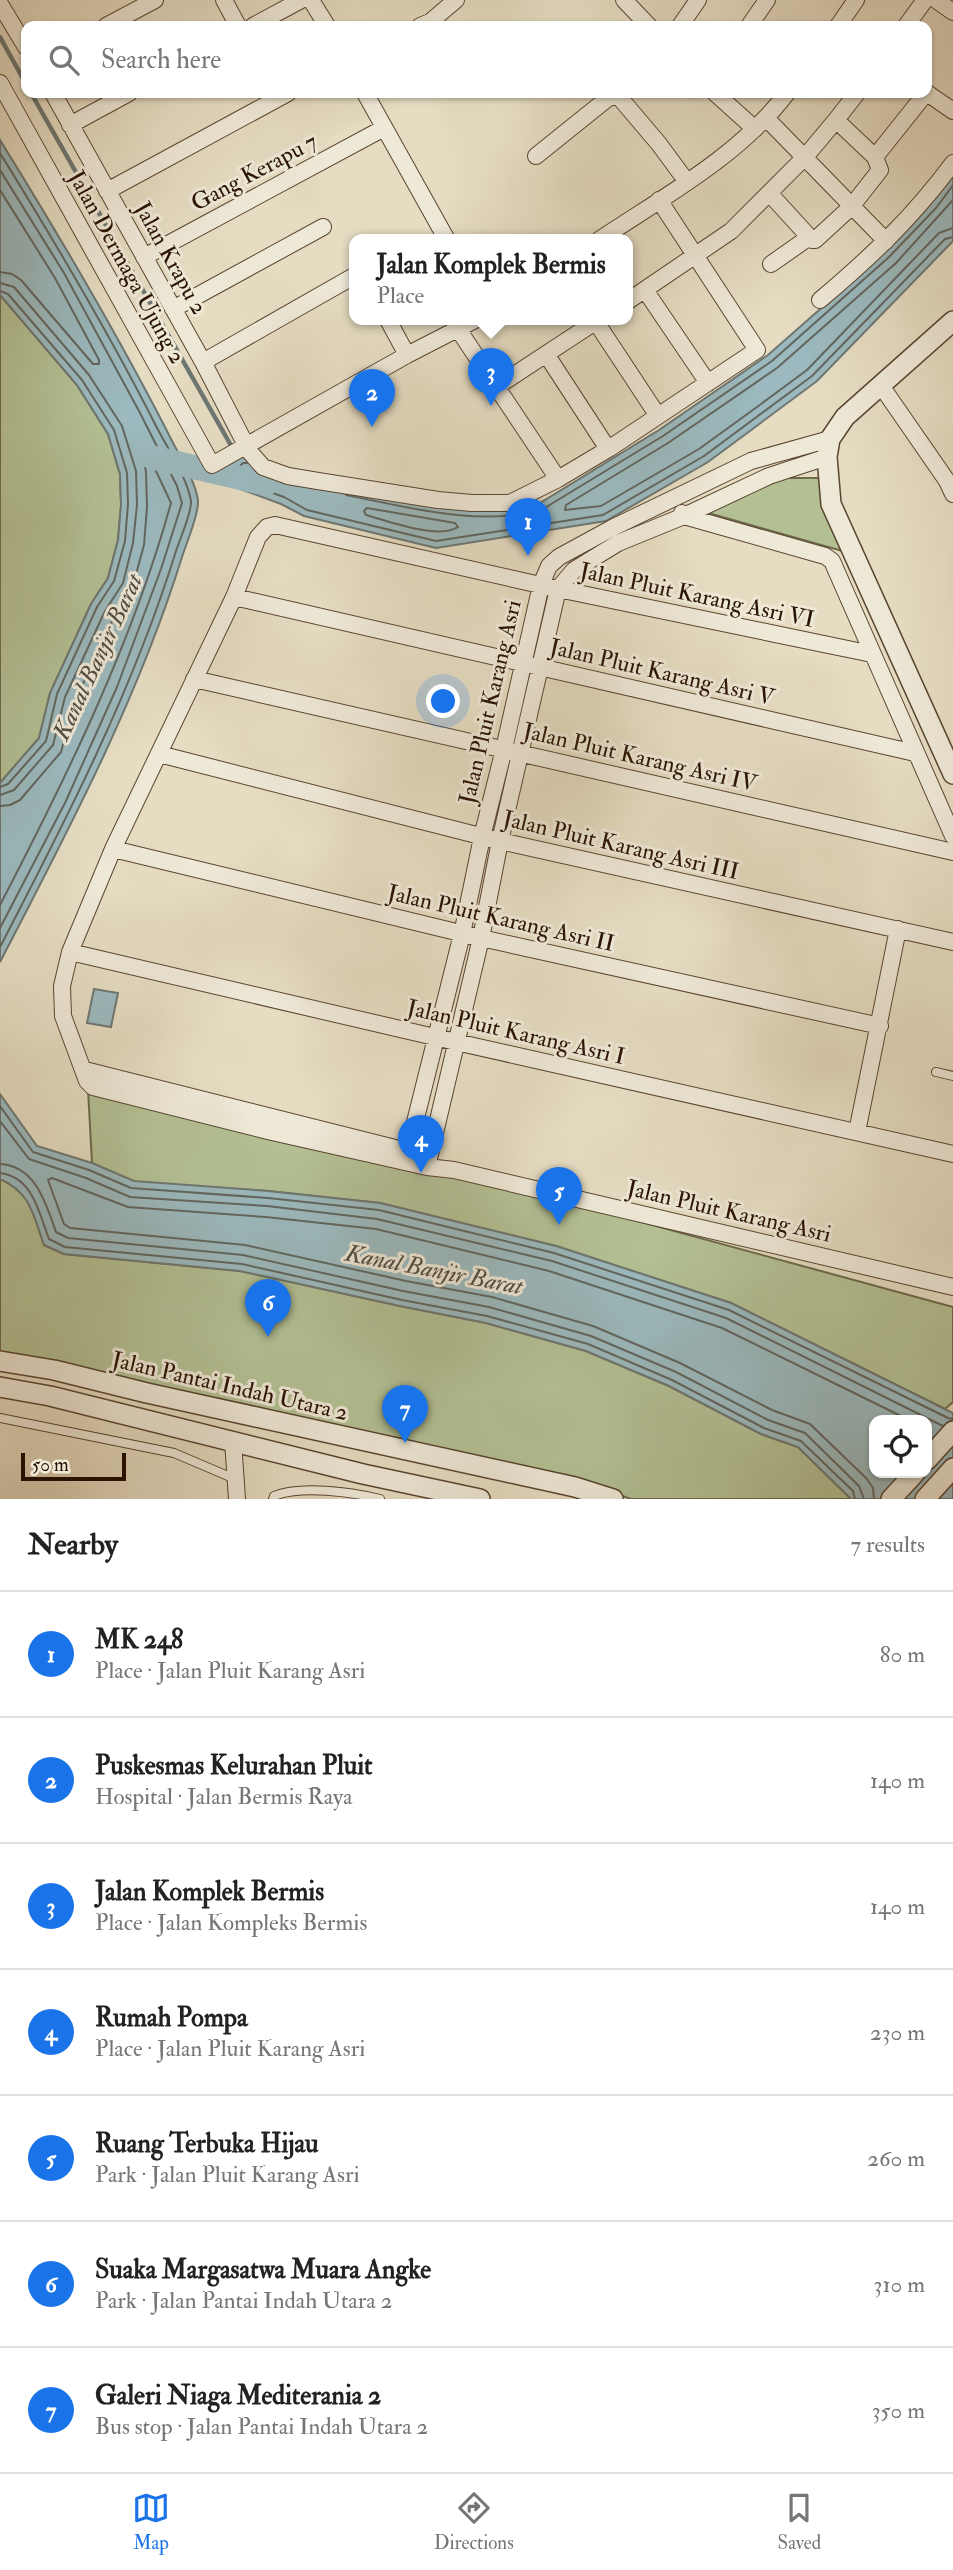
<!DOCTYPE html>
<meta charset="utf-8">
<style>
body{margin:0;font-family:"IM FELL Double Pica",serif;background:#f2f2f2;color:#222}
.controls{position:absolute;right:21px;bottom:21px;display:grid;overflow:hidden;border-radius:14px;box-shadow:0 2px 5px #0004}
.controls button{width:63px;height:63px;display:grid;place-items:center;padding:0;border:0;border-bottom:2px solid #e0e0e0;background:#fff;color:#222;font:35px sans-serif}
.scale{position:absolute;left:21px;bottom:18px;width:105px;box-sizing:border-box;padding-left:7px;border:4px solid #2a1300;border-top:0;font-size:19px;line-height:24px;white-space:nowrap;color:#2a1300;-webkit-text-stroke:5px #eee8d7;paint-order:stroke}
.you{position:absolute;left:444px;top:702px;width:24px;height:24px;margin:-18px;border:5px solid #fff;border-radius:50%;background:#1a73e8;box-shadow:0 0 0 10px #1a73e833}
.badge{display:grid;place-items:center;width:46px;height:46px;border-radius:50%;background:#1a73e8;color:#fff;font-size:23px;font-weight:700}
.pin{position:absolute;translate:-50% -58px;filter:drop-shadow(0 2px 4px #0008)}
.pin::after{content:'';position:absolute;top:37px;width:24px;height:21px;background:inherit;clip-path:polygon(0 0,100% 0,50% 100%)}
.popup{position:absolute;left:349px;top:234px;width:284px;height:91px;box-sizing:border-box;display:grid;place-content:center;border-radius:14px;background:#fff;filter:drop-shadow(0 2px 5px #0005);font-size:23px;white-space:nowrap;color:#767676}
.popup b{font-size:26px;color:#222}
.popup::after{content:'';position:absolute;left:50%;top:100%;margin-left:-14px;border:14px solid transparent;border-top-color:#fff}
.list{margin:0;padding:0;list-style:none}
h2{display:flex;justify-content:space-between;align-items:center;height:91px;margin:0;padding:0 28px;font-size:30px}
h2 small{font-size:23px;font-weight:400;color:#767676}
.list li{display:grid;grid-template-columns:46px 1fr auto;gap:21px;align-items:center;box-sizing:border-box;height:126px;padding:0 28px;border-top:2px solid #e0e0e0}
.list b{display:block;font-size:26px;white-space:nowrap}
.list p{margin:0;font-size:23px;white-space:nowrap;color:#767676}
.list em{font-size:23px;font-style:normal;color:#767676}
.icon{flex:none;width:38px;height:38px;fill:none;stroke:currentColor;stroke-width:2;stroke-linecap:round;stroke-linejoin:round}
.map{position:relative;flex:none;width:953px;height:1499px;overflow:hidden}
.search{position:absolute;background:#fff;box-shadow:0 2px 5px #0004;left:21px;right:21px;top:21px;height:77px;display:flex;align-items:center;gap:18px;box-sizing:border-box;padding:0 24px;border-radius:14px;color:#767676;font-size:26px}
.sheet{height:973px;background:#fff}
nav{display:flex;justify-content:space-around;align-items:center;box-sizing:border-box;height:98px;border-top:2px solid #e0e0e0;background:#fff;font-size:19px;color:#767676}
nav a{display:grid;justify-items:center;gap:4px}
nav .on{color:#1a73e8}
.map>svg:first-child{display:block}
</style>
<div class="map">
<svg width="953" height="1499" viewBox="0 0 953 1499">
<rect width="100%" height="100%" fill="#e5dcc2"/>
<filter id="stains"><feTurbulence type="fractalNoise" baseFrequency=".00286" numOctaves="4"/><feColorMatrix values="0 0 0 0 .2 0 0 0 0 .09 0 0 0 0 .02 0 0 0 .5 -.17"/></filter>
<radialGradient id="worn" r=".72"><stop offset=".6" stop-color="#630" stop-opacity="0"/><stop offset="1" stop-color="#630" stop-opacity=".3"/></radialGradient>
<path fill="#b3c094" stroke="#6e6a4a" stroke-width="2" d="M0,295L77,385L108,434L120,474L121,505L118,540L108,578L91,604L50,693L39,738L0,783Z
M786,478H827L846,552L694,509Z
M87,1071L953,1307V1402L945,1409L731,1303L556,1246L380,1203L268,1191L134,1182L92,1163Z
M0,1179C32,1193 33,1214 44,1245L64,1254L240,1271L400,1306L486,1323L586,1351L669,1386L761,1434L798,1447L851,1499H631L572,1478L221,1399L0,1354Z"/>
<path fill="#9bb9be" stroke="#6e7772" stroke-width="2" fill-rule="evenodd" d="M0,140C59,235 115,330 166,429C175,449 196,480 198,501C199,514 186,544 182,557C138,699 68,831 0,962V783L39,738L50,693L91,604L108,578L118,540L121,505L120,474L108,434L77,385L0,295Z
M953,174V241L817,381L708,462L606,521L436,548L304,516L281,504L235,487L232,462L247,451L257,466L397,498L485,511L540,503L659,430L768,355L885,252Z
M94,989L118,993L111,1027L87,1023Z
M0,1094L37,1146L92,1163L134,1181L268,1191L380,1203L556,1246L731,1303L953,1413V1499H851L798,1447L761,1434L669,1386L586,1351L486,1323L400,1306L240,1271L64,1254L44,1245C33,1214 31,1193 0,1179ZM874,1420H927V1473H874Z"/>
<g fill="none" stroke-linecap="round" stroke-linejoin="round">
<path stroke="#62665f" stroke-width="2" d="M0,153C55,242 108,331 155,424C166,446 187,477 191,501C192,512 180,539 176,551C133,690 67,818 0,947
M0,170L64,273L139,411L177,486L182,503L161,569L117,687L65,803L0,928
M0,190L55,278L99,360V364H93L21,280L12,274L0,272
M953,200L896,263L777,368L668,443L566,505L565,510L601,506L699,449L757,407L807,370L939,233L953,228
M0,283L14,287L89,375L122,426L136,471L137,505L133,543L123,583L105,611L65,697L53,745L14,790L0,795
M0,291L8,294L82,380L114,430L127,473L128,504L125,541L114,581L97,607L57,694L46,741L8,784L0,787
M247,463H243L240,466L242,482L284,497L307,510L436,541L603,515L704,456L812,376L945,239L953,237
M346,495C408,507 481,528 543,509L663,436L772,361L889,257L936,208L953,185
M367,508L455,523L458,527C438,540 388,521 366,515L364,511Z
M0,806L10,805L20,800L61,752L75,701L114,617L132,589L144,545L147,507L146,472L143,457L148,454L171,503C132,644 67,776 0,905
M0,1106L33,1152L89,1170L131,1188L268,1198L379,1210L554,1253L729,1310L948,1418L953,1419
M0,1121L29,1159L86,1178L130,1197L267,1206L377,1219L552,1261L726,1318L943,1426
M0,1164C36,1166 46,1204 56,1232L68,1238L243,1255L403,1291L489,1307L591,1336L676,1372L768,1420L805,1433L859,1486L864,1499
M0,1173C33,1177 39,1213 49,1239L65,1247L242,1264L402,1300L487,1316L588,1344L672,1380L764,1428L801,1441L853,1491L855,1499
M874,1499L873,1488L867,1479L810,1424L772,1410L680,1363L593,1326L492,1297L406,1281L245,1245L70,1228L64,1224L48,1180L52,1178L128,1207L266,1217L376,1229L549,1271L722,1328L909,1420"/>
<path stroke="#6e7772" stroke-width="4.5" d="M0,37L26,84
M31,93L233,449"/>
<path stroke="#9bb9be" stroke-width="24" d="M151,457L266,484"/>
<g stroke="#594530" stroke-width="10">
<path id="service" d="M936,1072L953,1076
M0,1418L174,1453L235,1479
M273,1499L274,1496C300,1485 352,1492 380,1499"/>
</g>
<g stroke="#594530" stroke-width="18">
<path id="minor" d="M224,0L238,26
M311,0L327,26
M624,0L649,26
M936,0L953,12
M0,4L26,47
M106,26L155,0
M253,26L301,0
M420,26L430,22L456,0
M680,26L698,0
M749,26L767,0
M838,26L856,0
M906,26L925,0
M0,83L212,465L407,355L475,320
M53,93L203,362L249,451L263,467L288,476L318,481L438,500L472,503H510L558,479L610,448L757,350L659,200
M365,93L447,240
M715,93L755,129
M927,93L953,111
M767,119L886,241
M70,125L129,93
M536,156L607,99L614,96L620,98L659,144L687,182
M875,157L926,93
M107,191L288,93
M770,194L812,240H815L851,207L880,170L875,157L836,120L857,93
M599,240C665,196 739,156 787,93
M144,257L384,128
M771,264L808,238
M645,290L708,383
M820,300C871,257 913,217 953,163
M628,301L731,231L805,157L836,120
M173,309L323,227
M388,320L407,355
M596,322L658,416
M458,329L558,479
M546,354L608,449
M203,362L354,276
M496,387L598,320
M882,387L947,481L953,494
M682,513L684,516L825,556L832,561L953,836
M234,597L915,753
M872,654L558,589L275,525L267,527L258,537L234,597L113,849L70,952L62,986L63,1016L87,1081L93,1087L272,1132L427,1167L454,1170L953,1287
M194,679L953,852
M159,754L500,841L953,942
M113,849L481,938L880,1026
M70,952L456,1042L953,1154
M85,1070L415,1153
M857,1132L898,929
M405,1162L462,934L482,837L504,749L541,585L549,566L559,557L614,527L751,461L830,439
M427,1167L481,938L500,841L558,589L574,570L618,543L684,516L769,476L827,457
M233,1441L237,1499"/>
</g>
<g stroke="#594530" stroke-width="22">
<path id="tertiary" d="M953,321L845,417L830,439L827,457L831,504L953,774
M0,1361L54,1370L147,1393L575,1487L613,1499
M0,1387L50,1396L363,1474L480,1499
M927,1460L953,1431
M891,1499L915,1473
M925,1499L953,1468"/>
</g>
<use href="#service" stroke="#eee8d7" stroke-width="8"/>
<use href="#minor" stroke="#eee8d7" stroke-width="16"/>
<use href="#tertiary" stroke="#eee8d7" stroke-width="19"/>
</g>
<g text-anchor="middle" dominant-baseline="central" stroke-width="6" stroke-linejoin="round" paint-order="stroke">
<g font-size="23" fill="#2a1300" stroke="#eee8d7">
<text transform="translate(254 172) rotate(-28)">Gang Kerapu 7</text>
<text transform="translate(171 258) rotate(61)">Jalan Krapu 2</text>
<text transform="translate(127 267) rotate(61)">Jalan Dermaga Ujung 2</text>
<text transform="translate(697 595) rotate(12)">Jalan Pluit Karang Asri VI</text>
<text transform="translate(662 672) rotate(13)">Jalan Pluit Karang Asri V</text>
<text transform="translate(490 702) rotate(-77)">Jalan Pluit Karang Asri</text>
<text transform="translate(640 757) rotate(13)">Jalan Pluit Karang Asri IV</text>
<text transform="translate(621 845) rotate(13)">Jalan Pluit Karang Asri III</text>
<text transform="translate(501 918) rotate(13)">Jalan Pluit Karang Asri II</text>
<text transform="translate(516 1032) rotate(13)">Jalan Pluit Karang Asri I</text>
<text transform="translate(729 1211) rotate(13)">Jalan Pluit Karang Asri</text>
<text transform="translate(230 1386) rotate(13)">Jalan Pantai Indah Utara 2</text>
</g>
<g font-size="24" font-style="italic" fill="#524d42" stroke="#eee8d7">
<text transform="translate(98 657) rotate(-65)">Kanal Banjir Barat</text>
<text transform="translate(434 1270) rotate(11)">Kanal Banjir Barat</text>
</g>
</g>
<rect width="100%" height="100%" filter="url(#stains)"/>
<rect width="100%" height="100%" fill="url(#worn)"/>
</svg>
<div class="controls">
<button><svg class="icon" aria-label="locate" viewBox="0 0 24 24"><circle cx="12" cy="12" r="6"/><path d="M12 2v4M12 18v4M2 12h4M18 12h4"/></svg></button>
</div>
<div class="scale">50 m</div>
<div class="you"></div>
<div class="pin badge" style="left:528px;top:556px">1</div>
<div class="pin badge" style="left:372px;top:427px">2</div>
<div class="pin badge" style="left:491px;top:406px">3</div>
<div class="popup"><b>Jalan Komplek Bermis</b>Place</div>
<div class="pin badge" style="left:421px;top:1173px">4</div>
<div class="pin badge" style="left:559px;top:1225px">5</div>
<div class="pin badge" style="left:268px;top:1337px">6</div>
<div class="pin badge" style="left:405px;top:1443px">7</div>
<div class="search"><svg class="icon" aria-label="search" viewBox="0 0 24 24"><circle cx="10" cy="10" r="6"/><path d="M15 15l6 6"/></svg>Search here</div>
</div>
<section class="sheet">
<h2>Nearby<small>7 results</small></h2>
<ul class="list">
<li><span class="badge">1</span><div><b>MK 248</b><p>Place · Jalan Pluit Karang Asri</p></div><em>80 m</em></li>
<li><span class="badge">2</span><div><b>Puskesmas Kelurahan Pluit</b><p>Hospital · Jalan Bermis Raya</p></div><em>140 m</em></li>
<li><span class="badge">3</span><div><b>Jalan Komplek Bermis</b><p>Place · Jalan Kompleks Bermis</p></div><em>140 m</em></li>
<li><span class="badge">4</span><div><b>Rumah Pompa</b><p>Place · Jalan Pluit Karang Asri</p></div><em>230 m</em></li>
<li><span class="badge">5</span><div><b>Ruang Terbuka Hijau</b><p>Park · Jalan Pluit Karang Asri</p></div><em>260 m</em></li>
<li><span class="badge">6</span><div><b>Suaka Margasatwa Muara Angke</b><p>Park · Jalan Pantai Indah Utara 2</p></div><em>310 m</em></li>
<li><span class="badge">7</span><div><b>Galeri Niaga Mediterania 2</b><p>Bus stop · Jalan Pantai Indah Utara 2</p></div><em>350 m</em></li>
</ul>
</section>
<nav>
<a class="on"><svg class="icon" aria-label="map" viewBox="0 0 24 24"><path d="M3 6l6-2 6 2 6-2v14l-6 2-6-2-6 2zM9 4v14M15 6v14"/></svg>Map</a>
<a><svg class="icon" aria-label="directions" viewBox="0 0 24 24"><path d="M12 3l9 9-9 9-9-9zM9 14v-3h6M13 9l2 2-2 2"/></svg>Directions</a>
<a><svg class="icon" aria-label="saved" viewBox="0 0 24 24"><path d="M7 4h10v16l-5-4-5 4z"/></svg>Saved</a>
</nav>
